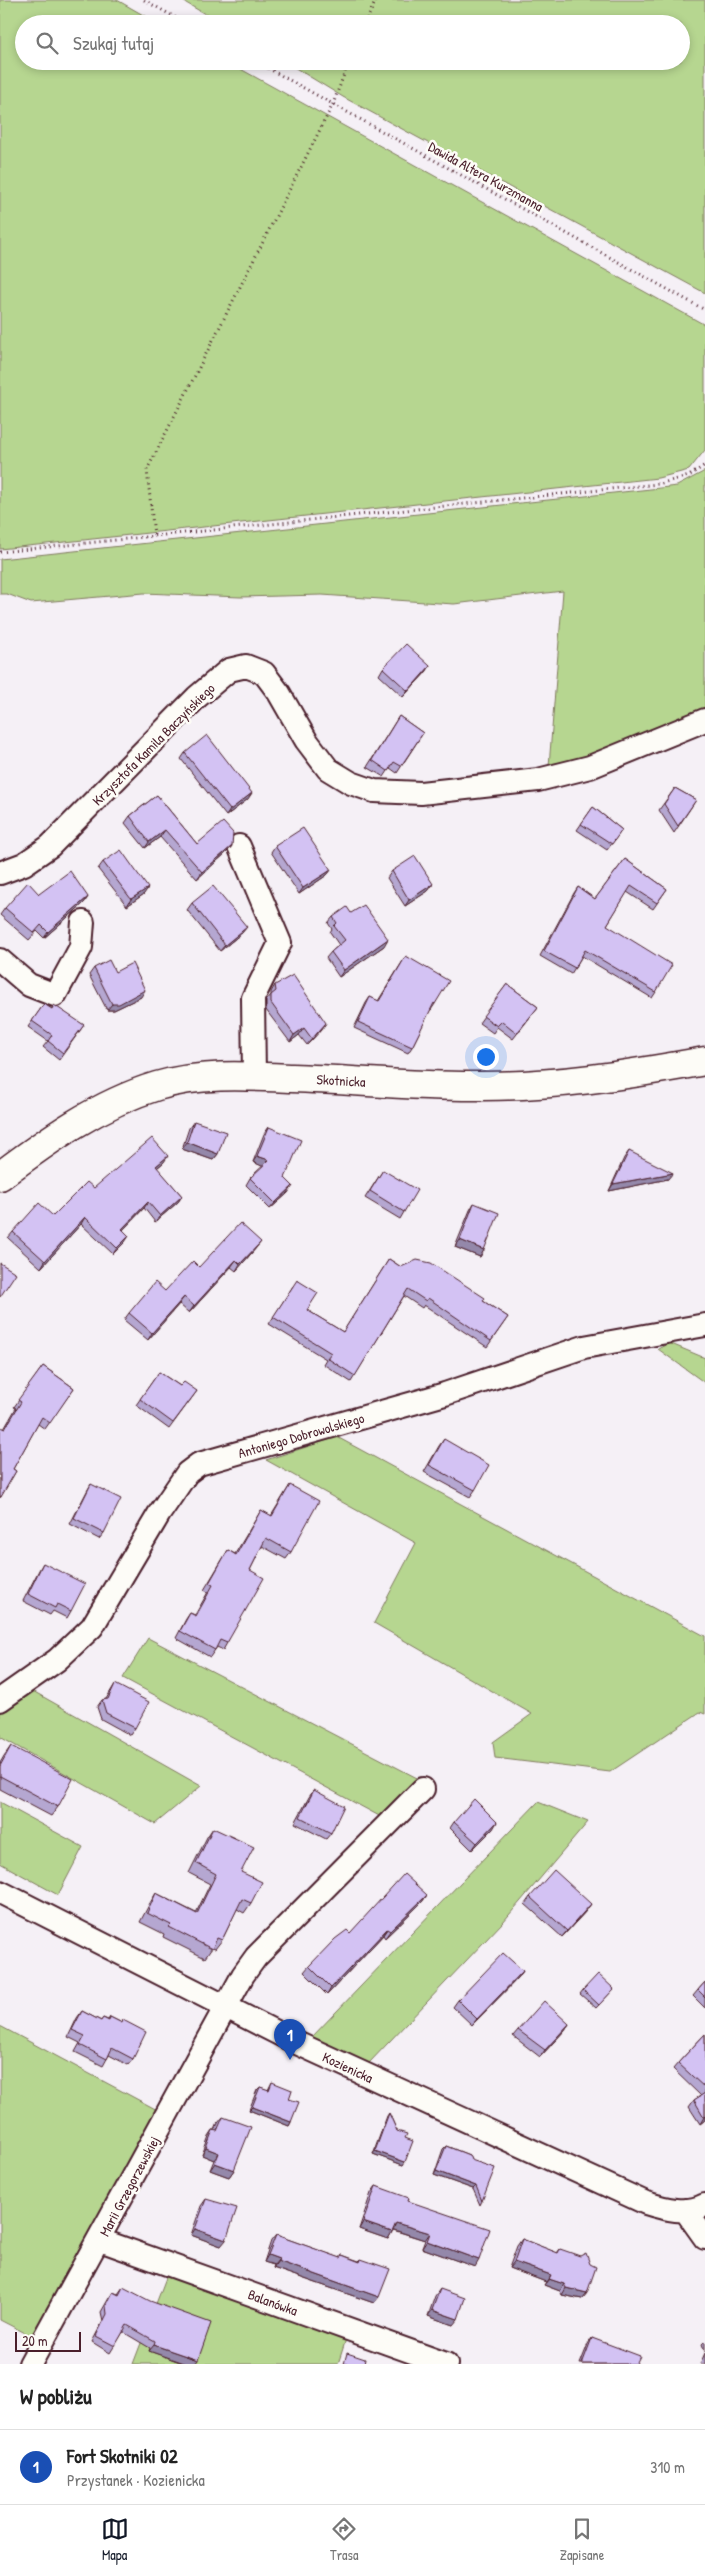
<!DOCTYPE html>
<html lang="pl">
<meta charset="utf-8">
<style>
body{margin:0;font-family:"Patrick Hand",sans-serif;background:#f2f2f2;color:#222}
.scale{position:absolute;left:15px;bottom:12px;width:66px;box-sizing:border-box;padding-left:5px;border:2px solid #4a1f2b;border-top:0;font-size:14px;line-height:18px;white-space:nowrap;color:#4a1f2b;-webkit-text-stroke:4px #fdfcf7;paint-order:stroke}
.you{position:absolute;left:485px;top:1056px;width:18px;height:18px;margin:-12px;border:4px solid #fff;border-radius:50%;background:#1a73e8;box-shadow:0 0 0 8px #1a73e833}
.badge{display:grid;place-items:center;width:32px;height:32px;border-radius:50%;background:#111827;color:#fff;font-size:16px;font-weight:700}
.pin{position:absolute;translate:-50% -41px;filter:drop-shadow(0 1px 2px #0008)}
.pin::after{content:'';position:absolute;top:26px;width:18px;height:15px;background:inherit;clip-path:polygon(0 0,100% 0,50% 100%)}
.list{margin:0;padding:0;list-style:none}
h2{display:flex;justify-content:space-between;align-items:center;height:65px;margin:0;padding:0 20px;font-size:21px}
h2 small{font-size:16px;font-weight:400;color:#767676}
.list li{display:grid;grid-template-columns:32px 1fr auto;gap:15px;align-items:center;box-sizing:border-box;height:75px;padding:0 20px;border-top:1px solid #e0e0e0}
.list b{display:block;font-size:19px;white-space:nowrap}
.list p{margin:0;font-size:16px;white-space:nowrap;color:#767676}
.list em{font-size:16px;font-style:normal;color:#767676}
.icon{flex:none;width:28px;height:28px;fill:none;stroke:currentColor;stroke-width:2;stroke-linecap:round;stroke-linejoin:round}
.map{position:relative;flex:none;width:705px;height:2364px;overflow:hidden}
.search{position:absolute;background:#fff;box-shadow:0 2px 8px #0003;left:15px;right:15px;top:15px;height:55px;display:flex;align-items:center;gap:12px;box-sizing:border-box;padding:0 18px;border-radius:28px;color:#767676;font-size:19px}
.sheet{height:140px;background:#fff}
nav{display:flex;justify-content:space-around;align-items:center;box-sizing:border-box;height:70px;border-top:1px solid #e0e0e0;background:#fff;font-size:14px;color:#767676}
nav a{display:grid;justify-items:center;gap:2px}
nav .on{color:#111827}
.map>svg:first-child{display:block}
</style>
<div class="map">
<svg width="705" height="2364" viewBox="0 0 705 2364">
<rect width="100%" height="100%" fill="#f5f0f6"/>
<filter id="ink" filterUnits="userSpaceOnUse"><feTurbulence type="fractalNoise" baseFrequency=".02" numOctaves="2"/><feDisplacementMap in="SourceGraphic" scale="10" xChannelSelector="R" yChannelSelector="G"/><feConvolveMatrix kernelMatrix="1 2 1 2 8 2 1 2 1" color-interpolation-filters="sRGB"/></filter>
<g filter="url(#ink)">
<path fill="#b6d690" stroke="#807a5e" d="M0,0H117L159,24H24V61H226L705,325V450L689,470L658,478L0,549Z
M181,0H705V293L343,97L284,61H681V24H222Z
M705,471V714L609,750L549,766L563,591L454,604L322,595L240,597L144,593L31,603L7,594H0V559L660,488L677,486Z
M669,1343L705,1358V1383L658,1349Z
M337,1437L705,1636V1714L700,1712L610,1772L495,1758L493,1742L532,1714L374,1623L416,1543L266,1460Z
M148,1638L419,1779L383,1818L123,1678Z
M31,1690L201,1786L155,1824L0,1737V1712Z
M0,1802L83,1847L58,1895L0,1863Z
M538,1802L588,1822L503,1922L369,2063L311,2038Z
M0,2026L161,2112L33,2337L0,2320Z
M167,2275L346,2339L338,2364H133Z"/>
<g fill="none" stroke-linecap="round" stroke-linejoin="round">
<g stroke="#4a1f2b" stroke-width="26">
<path id="minor" d="M239,846L280,943L253,998L254,1076
M0,873L24,864L50,846L197,697L229,670L246,666L264,673L279,693L306,740L328,769L351,783L374,791L421,793L538,780L590,767L705,720
M0,960L29,985L55,995L81,947L83,922
M0,1700L57,1660L92,1627L159,1514L187,1473L199,1464L445,1394L584,1347L705,1325
M0,1892L299,2044L646,2203C665,2209 686,2215 705,2205
M685,2210L705,2238
M100,2240L446,2364
M30,2364L243,1975L256,1957L423,1789"/>
</g>
<g stroke="#4a1f2b" stroke-width="31">
<path id="major" d="M0,1176C48,1140 98,1104 157,1086C200,1073 247,1076 292,1078C352,1080 412,1086 473,1086C553,1087 627,1075 705,1061"/>
</g>
<path stroke="#4a1f2b" stroke-width="3" stroke-dasharray="1 4" stroke-linecap="butt" d="M144,0L187,24
M365,24L376,0
M255,61L705,310
M154,535L147,470L333,104L349,61
M0,552L658,484L689,476L705,465"/>
<use href="#minor" stroke="#fdfcf7" stroke-width="22"/>
<use href="#major" stroke="#fdfcf7" stroke-width="28"/>
</g>
<path fill="#b5a7d1" stroke="#4a1f2b" d="M430,666L426,672L403,697L379,675L383,668Z
M399,716L423,733L397,773L390,768L384,777L367,767Z
M185,753L248,799L226,816L181,759Z
M675,788L696,800L674,833L659,810Z
M157,795L197,844L232,846L227,852L197,879L160,837L145,848L125,823L130,816Z
M593,807L622,830L607,850L577,830Z
M275,846L331,870L327,875L299,894L271,852Z
M625,859L667,889L653,909L627,892L607,925L656,992L652,998L582,956L571,974L540,956L574,893L578,887L595,899Z
M103,862L144,894L127,906L98,869Z
M392,871L433,884L428,891L405,906L387,878Z
M39,894L88,897L84,903L44,938L37,931L29,940L0,915L5,908Z
M192,903L242,933L220,951L187,910Z
M351,913L384,946L339,977L326,958L331,952L339,945L330,932L332,929L328,923L333,917Z
M406,956L435,1004L431,1010H430L412,1047L408,1053L354,1028L366,1003L370,997L378,1001Z
M94,968L141,997L114,1010H107L89,975Z
M507,984L538,1007L513,1039L497,1027L493,1033L479,1023Z
M275,985L322,1029L307,1045L299,1035L290,1042L266,1010V1001L271,995V992Z
M44,1004L52,1009L84,1025L59,1060L43,1047L48,1041L28,1027Z
M194,1121L218,1154L213,1160L182,1149L189,1128Z
M269,1127L285,1178L288,1193L270,1209L246,1185L250,1178L263,1166L253,1162L264,1134Z
M629,1151L668,1179L609,1191L624,1158Z
M164,1162L157,1168L182,1196L178,1202L155,1222L144,1208L123,1230L125,1242L113,1254L81,1224L41,1268L8,1238L13,1232L53,1216L94,1188Z
M383,1170L404,1212L400,1219L365,1198Z
M474,1203L484,1250L480,1257L455,1247L470,1210Z
M256,1248L236,1271L231,1267L189,1313L179,1304L148,1340L124,1320L129,1313L165,1291L199,1267Z
M389,1259L401,1267L483,1301L508,1317L487,1347L424,1305L422,1308L404,1296L351,1382L323,1364L326,1359L269,1324L293,1286L307,1310L343,1332Z
M43,1366L74,1388L45,1429L38,1424L13,1469L16,1471L0,1498V1427L4,1429L16,1408L14,1407Z
M159,1372L180,1386L197,1391L169,1429L136,1405Z
M444,1439L475,1490L470,1497L424,1472L439,1446Z
M91,1484L104,1533L99,1539L70,1524L87,1491Z
M290,1485L291,1552L286,1559L262,1546L250,1570L227,1643L223,1650L217,1647L210,1657L176,1638L186,1619L190,1613L195,1615L208,1592L204,1590L228,1550L235,1554L257,1517L261,1510L271,1516Z
M43,1563L71,1611L67,1618L53,1611L50,1615L23,1601L39,1570Z
M115,1684L135,1728L130,1735L101,1719L97,1707L102,1700L106,1699Z
M11,1746L58,1807L51,1816L0,1789V1763L4,1756Z
M314,1790L331,1833L326,1839L295,1823L309,1797Z
M454,1822L493,1829L472,1850L450,1828Z
M213,1828L241,1872L251,1903L244,1913L237,1909L222,1940L215,1949L212,1948L205,1958L163,1937L164,1934L140,1922L150,1903L156,1893L196,1913L210,1884L189,1873L207,1837Z
M427,1895L422,1902L385,1938L383,1935L327,1995L304,1972L309,1966L350,1933Z
M530,1897L586,1911L562,1937L525,1904Z
M523,1971L518,1978L472,2025L453,2007L458,2000Z
M705,1982V2008L693,1996L698,1990Z
M583,1990L611,1992L596,2008L580,1994Z
M82,2011L101,2021L103,2018L108,2020L110,2017L122,2023L123,2020L133,2059L128,2065L109,2055L103,2066L75,2052L80,2043L68,2037L77,2018Z
M569,2024L564,2031L540,2057L513,2036L518,2030Z
M705,2034V2120L700,2124L689,2107L694,2100L701,2096L673,2069L678,2063Z
M272,2082L289,2099L291,2122L289,2126L249,2110L257,2090L260,2087L268,2090Z
M389,2113L397,2131L405,2138L403,2165L373,2154L387,2116Z
M223,2117L234,2170L229,2177L210,2170L214,2160L202,2155L209,2136L213,2130H215L218,2123Z
M446,2146L469,2155L482,2201L480,2205L473,2189L434,2175L443,2149Z
M376,2186L408,2201L475,2267L422,2248L425,2240L393,2230L388,2239L359,2229L371,2193Z
M206,2199L221,2246L191,2235L201,2206Z
M276,2235L340,2258L342,2255L359,2261L361,2259L374,2303L273,2268L274,2265L264,2262L271,2241Z
M522,2239L557,2253L560,2249L587,2293L582,2299L562,2295L560,2291L544,2285L546,2282L509,2268L517,2246Z
M123,2287L195,2364H186L149,2351L150,2348L123,2332L110,2353L92,2342L103,2321L101,2312L109,2298L113,2292L118,2294Z
M440,2289L453,2325L428,2316L435,2296Z
M592,2338L636,2364H580L588,2344Z
M705,2341V2352L702,2344Z
M705,2353V2364H700Z"/>
<path fill="#9488aa" stroke="#4a1f2b" d="M430,666L426,672L403,697L408,691Z
M252,793L248,799L226,816L230,810Z
M165,830L160,837L145,848L149,842Z
M232,846L227,852L197,879L202,872Z
M331,870L327,875L299,894L303,888Z
M433,884L428,891L405,906L409,900Z
M148,888L144,894L127,906L131,899Z
M88,897L84,903L44,938L48,932Z
M247,927L242,933L220,951L225,945Z
M388,939L384,946L339,977L344,970Z
M145,990L141,997L114,1010H107L112,1004Z
M326,1023L322,1029L307,1045L312,1039Z
M304,1028L299,1035L290,1042L294,1035Z
M187,1142L218,1154L213,1160L182,1149Z
M168,1156L164,1162L152,1172L156,1166Z
M257,1156L269,1160L264,1167L253,1162Z
M673,1173L668,1179L609,1191L613,1184Z
M293,1186L288,1193L270,1209L275,1203Z
M182,1196L178,1202L155,1222L160,1216Z
M148,1202L144,1208L118,1235L122,1229Z
M85,1217L81,1224L41,1268L45,1261Z
M129,1236L125,1242L113,1254L117,1248Z
M460,1240L484,1250L480,1257L455,1247Z
M261,1242L256,1248L236,1271L240,1264Z
M236,1260L231,1267L189,1313L194,1306Z
M184,1297L179,1304L148,1340L152,1333Z
M497,1822L493,1829L472,1850L477,1843Z
M427,1895L422,1902L385,1938L390,1931Z
M591,1904L586,1911L562,1937L567,1931Z
M387,1929L383,1935L327,1995L331,1988Z
M523,1971L518,1978L472,2025L477,2019Z
M569,2024L564,2031L540,2057L545,2050Z
M252,2107L291,2122L289,2126L249,2110Z
M705,2116V2120L700,2124L704,2117Z
M206,2148L219,2153L214,2160L202,2155Z
M375,2151L405,2162L403,2165L373,2154Z
M215,2163L234,2170L229,2177L210,2170Z
M436,2171L476,2186L473,2189L434,2175Z
M363,2222L392,2232L388,2239L359,2229Z
M396,2223L430,2233L425,2240L391,2229Z
M195,2229L226,2240L221,2246L191,2235Z
M427,2241L479,2260L475,2267L422,2248Z
M268,2255L279,2259L274,2265L264,2262Z
M278,2261L379,2297L374,2303L273,2268Z
M514,2262L551,2275L546,2282L509,2268Z
M549,2279L564,2284L560,2291L544,2285Z
M566,2288L587,2293L582,2299L562,2295Z
M432,2310L458,2319L453,2325L428,2316Z
M154,2345L198,2360L195,2364H186L149,2351Z"/>
<path fill="#d3c2f3" stroke="#4a1f2b" d="M406,644L430,666L408,691L383,668Z
M399,716L423,733L401,766L394,762L388,771L372,760Z
M207,735L252,793L230,810L185,753Z
M675,788L696,800L678,826L664,804Z
M157,795L197,844L223,822L233,833L232,846L202,872L165,830L149,842L130,816Z
M593,807L622,830L612,844L581,824Z
M303,828L331,870L303,888L275,846Z
M121,850L148,888L131,899L103,862Z
M415,856L433,884L409,900L392,871Z
M625,859L667,889L657,903L631,886L607,925L672,965L656,992L585,950L575,968L544,951L578,887L595,899Z
M70,871L88,897L48,932L41,925L34,933L5,908L28,882L39,894Z
M213,886L247,927L225,945L192,903Z
M364,905L388,939L344,970L331,952L345,940L334,926L337,923L333,917L347,907L351,913Z
M406,956L449,981L435,1004L434,1003L412,1047L358,1022L370,997L379,1001Z
M109,960L115,972L132,963L145,990L119,1004H112L94,968Z
M293,975L326,1023L312,1039L304,1028L294,1035L271,1003V995L276,991L275,985Z
M507,984L538,1007L517,1033L502,1021L497,1026L483,1016Z
M44,1004L52,1009L54,1005L84,1025L63,1053L48,1041L52,1035L32,1021Z
M194,1121L226,1132L218,1154L187,1142Z
M269,1127L301,1140L285,1178L293,1186L275,1203L250,1178L269,1160L257,1156Z
M152,1138L168,1156L156,1166L182,1196L160,1216L148,1202L122,1229L129,1236L117,1248L85,1217L45,1261L13,1232L39,1203L53,1216L87,1182L94,1188Z
M629,1151L673,1173L613,1184Z
M383,1170L417,1190L404,1212L370,1191Z
M474,1203L499,1213L484,1250L460,1240Z
M240,1223L261,1242L240,1264L236,1260L194,1306L184,1297L152,1333L129,1313L155,1282L165,1291L193,1261L199,1267Z
M389,1259L401,1267L417,1260L431,1263L485,1298L483,1301L508,1317L491,1341L428,1298L426,1301L408,1289L355,1376L327,1358L331,1353L273,1317L297,1280L318,1293L307,1310L343,1332Z
M0,1263L16,1273L0,1297Z
M43,1366L74,1388L50,1423L42,1417L13,1469L16,1471L1,1497L0,1496V1427L5,1429L21,1402L18,1400Z
M159,1372L180,1386L184,1382L197,1391L173,1423L140,1399Z
M444,1439L489,1465L475,1490L429,1465Z
M91,1484L121,1499L104,1533L74,1518Z
M290,1485L319,1501L291,1552L266,1538L250,1570L264,1578L227,1643L220,1640L215,1650L180,1631L190,1613L196,1616L213,1585L209,1583L228,1550L236,1555L261,1510L272,1516Z
M43,1563L85,1584L71,1611L57,1604L55,1608L28,1594Z
M115,1684L149,1702L135,1728L106,1713L102,1700L108,1699Z
M11,1746L73,1779L58,1807L0,1776V1766Z
M314,1790L344,1806L331,1833L300,1817Z
M474,1799L497,1822L477,1843L454,1822Z
M213,1828L254,1847L241,1872L262,1882L251,1903L242,1899L222,1940L217,1938L212,1949L169,1927L171,1925L147,1913L156,1893L197,1914L216,1874L196,1863Z
M554,1870L591,1904L567,1931L530,1897Z
M404,1874L427,1895L390,1931L387,1929L331,1988L309,1966L335,1939L347,1930L350,1933Z
M503,1953L523,1971L477,2019L458,2000Z
M598,1974L614,1989L599,2005L583,1990Z
M705,1982V1997L698,1990Z
M544,2001L569,2024L545,2050L518,2030Z
M82,2011L101,2021L103,2018L109,2021L110,2017L122,2023L123,2020L146,2032L133,2059L112,2048L107,2059L80,2045L85,2036L72,2030Z
M705,2034V2088L678,2063Z
M272,2082L292,2090L289,2099L299,2102L291,2122L252,2107L260,2087L269,2090Z
M705,2093V2116L704,2117L694,2100Z
M389,2113L397,2131L407,2134L405,2138L413,2141L405,2162L375,2151Z
M223,2117L251,2127L234,2170L215,2163L219,2153L206,2148L213,2130L217,2131Z
M446,2146L469,2155L471,2160L495,2168L482,2201L476,2186L436,2171Z
M376,2186L409,2198L408,2201L490,2229L479,2260L427,2241L430,2233L396,2223L392,2232L363,2222Z
M206,2199L237,2208L226,2240L195,2229Z
M276,2235L341,2258L342,2255L360,2262L361,2259L390,2269L379,2297L278,2261L279,2259L268,2255Z
M522,2239L558,2253L560,2249L580,2256L586,2253L590,2264L596,2267L587,2293L566,2288L564,2284L549,2279L551,2275L514,2262Z
M123,2287L150,2301L211,2323L198,2360L154,2345L155,2341L127,2325L115,2346L96,2336L107,2314L106,2306L113,2292L119,2295Z
M440,2289L465,2298L458,2319L432,2310Z
M592,2338L640,2356L636,2364H582Z
M347,2353L365,2359L364,2364H344Z"/>
</g>
<g text-anchor="middle" dominant-baseline="central" stroke-width="5" stroke-linejoin="round" paint-order="stroke">
<g font-size="14" fill="#4a1f2b" stroke="#fdfcf7">
<text transform="translate(486 176) rotate(29)">Dawida Altera Kurzmanna</text>
<text transform="translate(153 744) rotate(-45)">Krzysztofa Kamila Baczyńskiego</text>
<text transform="translate(341 1080) rotate(3)">Skotnicka</text>
<text transform="translate(301 1435) rotate(-16)">Antoniego Dobrowolskiego</text>
<text transform="translate(348 2067) rotate(25)">Kozienicka</text>
<text transform="translate(129 2186) rotate(-62)">Marii Grzegorzewskiej</text>
<text transform="translate(273 2302) rotate(20)">Balanówka</text>
</g>
</g>
</svg>
<div class="scale">20 m</div>
<div class="you"></div>
<div class="pin badge" style="left:290px;top:2060px;background:#1a4fb4">1</div>
<div class="search"><svg class="icon" aria-label="search" viewBox="0 0 24 24"><circle cx="10" cy="10" r="6"/><path d="M15 15l6 6"/></svg>Szukaj tutaj</div>
</div>
<section class="sheet">
<h2>W pobliżu<small></small></h2>
<ul class="list">
<li><span class="badge" style="background:#1a4fb4">1</span><div><b>Fort Skotniki 02</b><p>Przystanek · Kozienicka</p></div><em>310 m</em></li>
</ul>
</section>
<nav>
<a class="on"><svg class="icon" aria-label="map" viewBox="0 0 24 24"><path d="M3 6l6-2 6 2 6-2v14l-6 2-6-2-6 2zM9 4v14M15 6v14"/></svg>Mapa</a>
<a><svg class="icon" aria-label="directions" viewBox="0 0 24 24"><path d="M12 3l9 9-9 9-9-9zM9 14v-3h6M13 9l2 2-2 2"/></svg>Trasa</a>
<a><svg class="icon" aria-label="saved" viewBox="0 0 24 24"><path d="M7 4h10v16l-5-4-5 4z"/></svg>Zapisane</a>
</nav>
